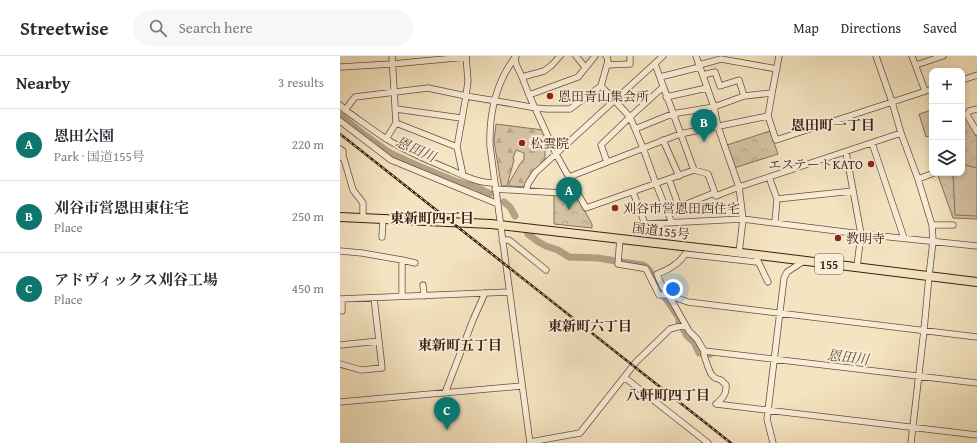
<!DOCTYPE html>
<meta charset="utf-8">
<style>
body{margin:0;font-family:"Gentium Book Plus","Noto Serif JP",serif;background:#f7f7f7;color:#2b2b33}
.controls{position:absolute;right:12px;top:12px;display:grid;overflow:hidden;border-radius:8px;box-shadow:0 2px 6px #0003}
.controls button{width:36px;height:36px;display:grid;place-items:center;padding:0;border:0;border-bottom:1px solid #e1e1e2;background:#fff;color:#2b2b33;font:20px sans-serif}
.you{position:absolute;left:333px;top:233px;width:14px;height:14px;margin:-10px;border:3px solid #fff;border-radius:50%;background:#1a73e8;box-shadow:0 0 0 6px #1a73e833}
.badge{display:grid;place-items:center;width:26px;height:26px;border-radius:50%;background:#0f766e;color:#fff;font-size:13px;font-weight:700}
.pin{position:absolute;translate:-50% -33px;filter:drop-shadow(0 1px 2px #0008)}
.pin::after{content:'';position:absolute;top:21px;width:14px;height:12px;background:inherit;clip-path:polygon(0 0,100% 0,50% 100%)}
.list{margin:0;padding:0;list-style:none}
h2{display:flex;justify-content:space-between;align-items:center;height:52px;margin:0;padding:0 16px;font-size:17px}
h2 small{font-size:13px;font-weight:400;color:#7c7c81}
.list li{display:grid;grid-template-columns:26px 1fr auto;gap:12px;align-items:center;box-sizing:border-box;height:72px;padding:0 16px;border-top:1px solid #e1e1e2}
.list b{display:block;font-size:15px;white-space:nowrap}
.list p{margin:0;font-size:13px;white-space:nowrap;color:#7c7c81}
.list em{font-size:13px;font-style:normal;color:#7c7c81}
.icon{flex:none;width:22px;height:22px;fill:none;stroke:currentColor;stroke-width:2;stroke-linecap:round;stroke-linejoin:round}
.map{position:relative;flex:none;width:637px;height:387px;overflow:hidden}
header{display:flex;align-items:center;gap:24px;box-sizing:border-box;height:56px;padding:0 20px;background:#fff;border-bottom:1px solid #e1e1e2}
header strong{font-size:19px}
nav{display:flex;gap:22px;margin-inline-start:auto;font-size:14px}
.search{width:280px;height:36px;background:#f7f7f7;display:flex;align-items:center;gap:10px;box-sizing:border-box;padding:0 14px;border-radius:22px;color:#7c7c81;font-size:15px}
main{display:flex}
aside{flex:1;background:#fff}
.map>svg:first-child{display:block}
</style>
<header>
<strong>Streetwise</strong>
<div class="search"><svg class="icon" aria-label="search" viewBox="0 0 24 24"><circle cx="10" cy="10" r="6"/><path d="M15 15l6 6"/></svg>Search here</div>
<nav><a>Map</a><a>Directions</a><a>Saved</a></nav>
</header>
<main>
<aside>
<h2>Nearby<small>3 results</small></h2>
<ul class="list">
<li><span class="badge">A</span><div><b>恩田公園</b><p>Park · 国道155号</p></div><em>220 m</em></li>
<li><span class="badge">B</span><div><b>刈谷市営恩田東住宅</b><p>Place</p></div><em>250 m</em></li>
<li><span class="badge">C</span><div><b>アドヴィックス刈谷工場</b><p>Place</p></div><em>450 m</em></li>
</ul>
</aside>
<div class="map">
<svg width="637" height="387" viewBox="0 0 637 387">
<defs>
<pattern id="forest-firs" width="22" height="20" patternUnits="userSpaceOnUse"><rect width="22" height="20" fill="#d5c2a4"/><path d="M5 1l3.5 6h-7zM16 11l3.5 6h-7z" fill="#b8a68c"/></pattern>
<pattern id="park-crowns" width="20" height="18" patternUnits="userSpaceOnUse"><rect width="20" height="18" fill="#d5c2a4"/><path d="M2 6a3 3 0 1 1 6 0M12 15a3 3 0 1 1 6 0" fill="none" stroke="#b8a68c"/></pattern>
</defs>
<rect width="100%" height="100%" fill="#f5e4c1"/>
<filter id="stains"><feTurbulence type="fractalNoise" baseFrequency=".005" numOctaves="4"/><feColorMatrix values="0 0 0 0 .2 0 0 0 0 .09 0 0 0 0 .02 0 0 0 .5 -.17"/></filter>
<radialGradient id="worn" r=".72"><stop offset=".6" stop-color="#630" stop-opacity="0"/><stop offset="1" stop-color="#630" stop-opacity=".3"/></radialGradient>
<path fill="url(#forest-firs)" stroke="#88705c" d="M156,68L203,74L212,93L205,94V106L186,131L169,130V127L180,108L184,103V97L176,94L173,102L174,104L167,130H162L161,128L154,85Z"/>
<path fill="url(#park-crowns)" stroke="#88705c" d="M622,54L637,82V163L613,162L597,117H622Z
M430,75L438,98L394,112L387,89Z
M214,139L237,141L252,168V172L214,168Z"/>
<path fill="#d5c2a4" stroke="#88705c" d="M592,54V79L586,81L579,58Z
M622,108L637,112V160L615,159L613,117H622Z"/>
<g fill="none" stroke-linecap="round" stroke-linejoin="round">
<path stroke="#b5a186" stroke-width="7" d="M0,59L22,77L50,97L76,109L115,125L136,131L150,138
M164,146L170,151L175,160
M188,178L197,185L206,190L218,194L229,201L258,202L276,205
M282,206L303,209C311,213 313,221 316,228C318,232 320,234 322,237
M325,241L339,262V266L341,270
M342,271L347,280L354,286L359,297L370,298"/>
<g stroke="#69503f" stroke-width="7">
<path id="minor" d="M126,0L128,25L126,40L174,48L196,52L207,53H230L261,30L268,5L267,1L266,0
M176,0C156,26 149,58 150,90L190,387
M236,0L245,11
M356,0L374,51L378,71L399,131L403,163L399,197
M536,0L552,46L561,77L578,123L592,169L593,185L589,220L584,274L571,387
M572,0L585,35
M175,1L176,8L182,21L204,15L212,9L220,0
M315,8L354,114
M267,9L290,8V0
M359,9L381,3L437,13
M576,9L603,0
M0,11L52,8L126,1
M363,19L375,16L380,30L399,24L404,40
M182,21L189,39L216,98L246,152L354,114L368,118L376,140L399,131L561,77
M320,21L360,11
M622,24L637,19
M261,30L290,61L303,92L316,128L332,167
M432,37L439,0
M189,39L238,21L255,0
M326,41L367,32
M0,49L5,54C18,63 31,73 45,82C65,95 89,105 111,114C124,120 139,127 154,127
M56,53L121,62
M637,53L629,55L627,59L637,76
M5,54L15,41L88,32L126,40L117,91L123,119
M0,65L51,104L158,148
M56,67L117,91
M295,73L332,58L374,51L404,40L432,37L428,60L436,84L592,33
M46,83L56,67L52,0
M323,84L339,120
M532,87L564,182
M0,93L3,95V101
M506,96L521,178L517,211
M0,100L4,103L13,134L23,147V162
M267,106L261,89L290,61L323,31
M229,121L340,78L428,60
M429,121L437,143L435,166
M329,123L339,151L374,137
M578,123L594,117
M155,133L238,138
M186,135L188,128L195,117L323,0
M293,136L305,168L403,163L521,178L637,190
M437,143L513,135
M592,169H613
M42,181L43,163
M280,182L278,208L302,212L306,213L319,239H328L348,246L637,281
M162,184H169L206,214
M0,195L22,197L62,204V240
M417,203L428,226
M62,204L75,207
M417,206L345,198C339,208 328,214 317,218L322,230L332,245L349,275L357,283L364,295V299L368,311L371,318L375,322L381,324L386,329C387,338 382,343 376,348L637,379
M83,229L84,240
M0,243L169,236
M2,243V255
M0,289L39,285L34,242
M364,295L637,327
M0,308L21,314L42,312L39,285
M284,321L368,387
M105,337L133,264L145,237
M0,346L182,330
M190,386L240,377L296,306L330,273L345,269
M433,387L427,363L444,222L447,216L464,205"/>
</g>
<g stroke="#3a1e14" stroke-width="10">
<path id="highway" d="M0,161L151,168L385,195L637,226"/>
</g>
<use href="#minor" stroke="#f8edd7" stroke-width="5.5"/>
<use href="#highway" stroke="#f5e4c1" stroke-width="8"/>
<g stroke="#3a1e14" stroke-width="2.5">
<path id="rail" d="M0,78L391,387"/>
</g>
<use href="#rail" stroke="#f8edd7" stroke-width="1" stroke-dasharray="3" stroke-linecap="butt"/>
</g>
<g fill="#8f2418" stroke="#f8edd7" stroke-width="1.5">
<circle cx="210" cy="40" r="4"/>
<circle cx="182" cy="87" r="4"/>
<circle cx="531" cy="108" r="4"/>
<circle cx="275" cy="152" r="4"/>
<circle cx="498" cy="182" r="4"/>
</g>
<g text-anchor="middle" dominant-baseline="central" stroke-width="4" stroke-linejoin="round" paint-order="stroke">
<rect fill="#f8edd7" stroke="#735c4e" stroke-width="1" x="475" y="198" width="28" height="20" rx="3"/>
<g font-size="12" font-weight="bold" fill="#3a1e14">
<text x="489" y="208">155</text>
</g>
<g font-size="13" fill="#3a1e14" stroke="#f8edd7" text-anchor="start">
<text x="218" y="40">恩田青山集会所</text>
<text x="190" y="87">松雲院</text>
<text x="523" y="108" text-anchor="end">エステートKATO</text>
<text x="283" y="152">刈谷市営恩田西住宅</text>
<text x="506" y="182">教明寺</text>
</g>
<g font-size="13" fill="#3a1e14" stroke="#f8edd7">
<text transform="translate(321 175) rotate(7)">国道155号</text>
</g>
<g font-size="14" font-weight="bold" fill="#3a1e14" stroke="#f8edd7">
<text x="493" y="69">恩田町一丁目</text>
<text x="92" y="162">東新町四丁目</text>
<text x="250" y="270">東新町六丁目</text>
<text x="120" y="289">東新町五丁目</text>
<text x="328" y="339">八軒町四丁目</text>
</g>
<g font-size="14" font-style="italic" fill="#654c3c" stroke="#f8edd7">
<text transform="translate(76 93) rotate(24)">恩田川</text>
<text transform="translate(508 301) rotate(7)">恩田川</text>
</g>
</g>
<rect width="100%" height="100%" filter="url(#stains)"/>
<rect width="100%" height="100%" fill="url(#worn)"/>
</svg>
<div class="controls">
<button>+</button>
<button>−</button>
<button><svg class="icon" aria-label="layers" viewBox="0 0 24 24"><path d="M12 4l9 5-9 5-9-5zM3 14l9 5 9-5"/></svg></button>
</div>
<div class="you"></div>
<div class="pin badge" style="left:229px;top:154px">A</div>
<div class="pin badge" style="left:364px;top:86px">B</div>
<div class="pin badge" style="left:107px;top:374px">C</div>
</div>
</main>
